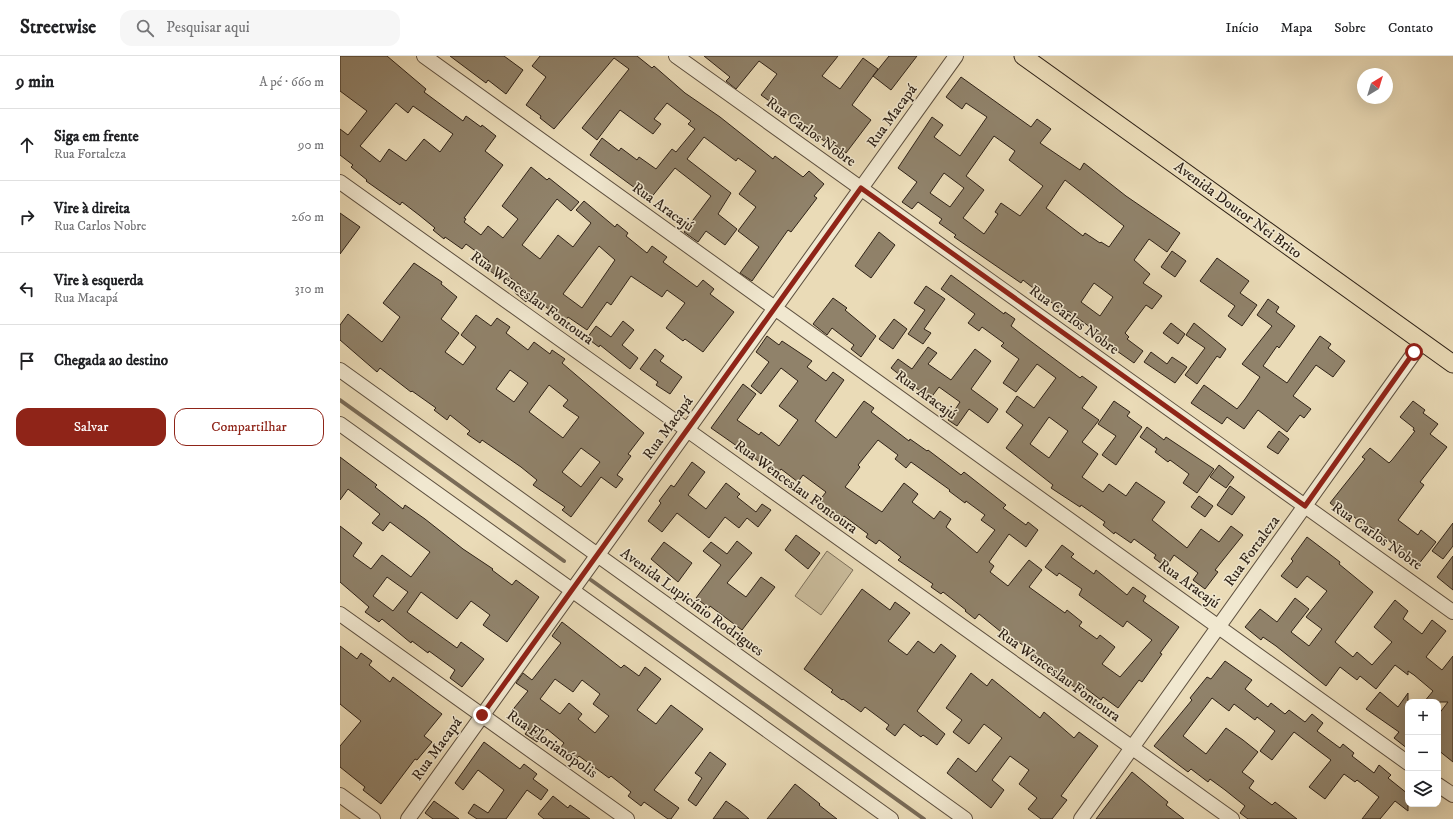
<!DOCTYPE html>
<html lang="pt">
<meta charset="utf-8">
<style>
body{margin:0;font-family:"IM FELL DW Pica",serif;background:#f6f6f6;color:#202124}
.controls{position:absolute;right:12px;bottom:12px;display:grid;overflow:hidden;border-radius:8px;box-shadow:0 4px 16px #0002}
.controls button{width:36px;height:36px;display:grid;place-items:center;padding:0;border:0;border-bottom:1px solid #e0e0e0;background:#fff;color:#202124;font:20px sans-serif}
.compass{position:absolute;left:1017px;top:12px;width:36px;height:36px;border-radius:50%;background:#fff;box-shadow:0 4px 16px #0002;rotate:38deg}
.stop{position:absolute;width:12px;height:12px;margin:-9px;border:3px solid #8f2418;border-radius:50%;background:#fff}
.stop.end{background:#8f2418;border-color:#fff;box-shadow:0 1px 4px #0008}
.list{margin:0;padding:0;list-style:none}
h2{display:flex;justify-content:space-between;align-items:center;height:52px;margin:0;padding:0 16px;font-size:17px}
h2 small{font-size:13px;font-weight:400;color:#757577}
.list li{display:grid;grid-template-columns:26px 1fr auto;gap:12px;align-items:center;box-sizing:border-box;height:72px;padding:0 16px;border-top:1px solid #e0e0e0}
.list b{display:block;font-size:15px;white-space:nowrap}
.list p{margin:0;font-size:13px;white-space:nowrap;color:#757577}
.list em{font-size:13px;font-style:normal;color:#757577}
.actions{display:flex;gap:8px;padding:12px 16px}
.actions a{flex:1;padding:9px 0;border:1px solid #8f2418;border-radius:12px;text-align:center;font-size:14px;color:#8f2418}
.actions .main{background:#8f2418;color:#fff}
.icon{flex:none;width:22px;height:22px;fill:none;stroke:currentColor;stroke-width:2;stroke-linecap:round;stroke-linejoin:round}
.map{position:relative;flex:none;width:1113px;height:763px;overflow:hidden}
header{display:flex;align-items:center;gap:24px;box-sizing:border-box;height:56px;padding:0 20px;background:#fff;border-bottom:1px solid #e0e0e0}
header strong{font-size:19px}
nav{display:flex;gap:22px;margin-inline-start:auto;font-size:14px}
.search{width:280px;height:36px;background:#f6f6f6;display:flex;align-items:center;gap:10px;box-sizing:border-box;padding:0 14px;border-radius:12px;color:#757577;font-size:15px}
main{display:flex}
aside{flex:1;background:#fff}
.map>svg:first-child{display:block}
</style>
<header>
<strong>Streetwise</strong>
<div class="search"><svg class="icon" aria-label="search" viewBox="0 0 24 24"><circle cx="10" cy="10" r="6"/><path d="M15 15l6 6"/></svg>Pesquisar aqui</div>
<nav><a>Início</a><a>Mapa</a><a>Sobre</a><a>Contato</a></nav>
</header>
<main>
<aside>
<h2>9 min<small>A pé · 660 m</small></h2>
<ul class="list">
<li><svg class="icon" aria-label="ahead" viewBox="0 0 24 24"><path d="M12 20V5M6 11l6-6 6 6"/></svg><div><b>Siga em frente</b><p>Rua Fortaleza</p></div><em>90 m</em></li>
<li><svg class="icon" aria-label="right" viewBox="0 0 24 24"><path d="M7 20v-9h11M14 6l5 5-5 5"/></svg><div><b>Vire à direita</b><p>Rua Carlos Nobre</p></div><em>260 m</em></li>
<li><svg class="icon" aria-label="left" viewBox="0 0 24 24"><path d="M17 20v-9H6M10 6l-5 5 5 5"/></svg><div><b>Vire à esquerda</b><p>Rua Macapá</p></div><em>310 m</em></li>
<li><svg class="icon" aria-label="arrive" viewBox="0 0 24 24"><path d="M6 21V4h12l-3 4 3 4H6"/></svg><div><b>Chegada ao destino</b></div></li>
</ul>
<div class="actions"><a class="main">Salvar</a><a>Compartilhar</a></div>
</aside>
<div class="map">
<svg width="1113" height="763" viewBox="0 0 1113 763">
<rect width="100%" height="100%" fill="#eadbb7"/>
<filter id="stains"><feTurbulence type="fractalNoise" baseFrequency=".005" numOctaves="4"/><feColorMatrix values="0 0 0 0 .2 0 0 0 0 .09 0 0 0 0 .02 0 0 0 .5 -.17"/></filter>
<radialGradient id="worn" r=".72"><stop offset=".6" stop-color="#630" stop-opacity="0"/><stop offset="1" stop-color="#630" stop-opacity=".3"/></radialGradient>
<path fill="#cabc9c" stroke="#7c6f5a" d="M487,495L513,514L481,559L455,540Z"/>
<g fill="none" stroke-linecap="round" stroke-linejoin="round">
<path stroke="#796b57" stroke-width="4" d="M0,344L224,505
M251,524L584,763"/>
</g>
<path fill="#90826a" stroke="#2f2217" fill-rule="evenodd" d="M0,0H47L86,33L84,36L123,65L126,60L141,71L142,69L156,80L145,95L163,109L124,162L126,163L124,166L141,179L148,170L163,182L178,163L162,150L191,111L207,124L209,122L239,146L231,155L217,143L182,189L200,203L218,179L233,191L251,167L236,154L244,145L275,171L277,168L288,177L286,180L307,197L312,190L327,201L323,206L357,231L363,224L374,233L370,238L394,256L363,296L345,283L343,285L326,272L345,247L327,234L322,241L291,220L271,249L267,246L247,274L228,261L225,265L191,240L186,246L174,236L180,229L160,214L156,219L144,211L149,205L126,188L122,193L105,181L104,183L93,174L95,172L79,159L62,146L60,149L26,125L27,124L11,111L13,109L0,99V73L8,79L27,55L0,35ZM56,47L68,57L73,50L113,78L100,96L84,83L66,105L49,93L40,106L20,90ZM259,190L275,204L242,252L223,238Z
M110,0H164L183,14L166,38L148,24L146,27Z
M200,0H297L312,12L314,10L345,37L380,61L433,103L435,100L463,121L469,115L484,128L474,140L477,142L451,176L448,174L412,225L400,217L419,191L398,175L416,151L399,138L416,115L398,102L396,105L364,81L347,103L391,137L378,158L397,173L385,189L366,175L358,186L344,176L371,140L335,112L310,143L250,99L262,82L279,95L281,92L297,104L299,101L316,113L332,93L336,96L355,73L348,68L351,65L327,47L314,63L321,68L313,78L280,54L257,84L242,72L289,13L274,2L214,73L200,62L201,60L186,49L206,21L192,10Z
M364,0H498L482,20L500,33L523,2L538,13L512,49L531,64L506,97L486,83L484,85L451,59L450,60L421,39L437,18L419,5L396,33L386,25L390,21Z
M549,0H577L551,34L533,20Z
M621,21L691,71L697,63L711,73L700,87L740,114L744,107L786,140L840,177L827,196L809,183L794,204L810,218L803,227L822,240L812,253L806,249L785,277L789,281L787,283L803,295L794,307L767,288L768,287L753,276L754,274L728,255L726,258L683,224L681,227L614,181L616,179L599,167L602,163L578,146L572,153L562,146L577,126L558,112L592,61L603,69L594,81L620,100L647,61L626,47L622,53L606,41ZM654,80L675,95L669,104L703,130L680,160L661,147L655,156L658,158L644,178L623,162L644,134L626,120ZM604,117L624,132L610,151L590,137ZM725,124L784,170L769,191L761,186L760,187L745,177L743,180L706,152ZM754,227L773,241L760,260L741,246Z
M0,157L20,171L0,198Z
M539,176L555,189L531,222L515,210Z
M832,195L846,205L835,221L821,211Z
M877,202L909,225L900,237L917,249L902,270L888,260L895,250L860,225Z
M74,207L102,226L101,228L117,241L101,263L119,277L105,296L123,309L136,291L121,279L136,259L151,270L157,262L170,271L166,277L188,294L194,286L210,298L212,294L225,303L222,307L304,377L288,398L291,400L277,419L283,423L276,432L261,421L231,461L222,454L225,451L193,429L197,424L181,411L142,384L140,387L127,378L130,375L110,359L107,364L94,354L96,352L72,335L71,336L40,312L37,316L0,284V269L8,258L42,286L60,261L43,247ZM170,314L188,327L174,346L156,333ZM209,329L228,344L223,350L239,361L223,382L189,356ZM241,392L260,406L241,431L222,416Z
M611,219L664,258L665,256L675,263L671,270L685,281L740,322L742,320L757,331L742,352L759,364L742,386L758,398L742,421L763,436L769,428L786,440L796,426L825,446L812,464L847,492L861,473L879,486L891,470L903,479L875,514L878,516L865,533L853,524L858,517L834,499L826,511L814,502L816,499L794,483L791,487L775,476L774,478L763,469L765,466L741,449L740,451L711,432L713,429L666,392L683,369L666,356L677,340L694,352L716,322L697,308L676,336L663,327L679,303L661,290L664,287L642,271L639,275L628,267L635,258L601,233ZM709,361L728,375L709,402L690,388Z
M586,230L605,243L584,273L591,277L583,288L568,278L585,254L574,247Z
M493,242L507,252L505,254L536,280L521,301L511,293L514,289L492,272L487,279L473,268Z
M928,243L939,251L936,256L955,270L939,292L937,290L923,310L947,327L980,280L991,288L988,292L1005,305L993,321L976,309L953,340L971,353L964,362L960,359L947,376L918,354L904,373L887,361L882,368L851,347L864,329L897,353L905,343L920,321L902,308L932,270L917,259Z
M554,263L567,273L553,293L539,283Z
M283,265L294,274L282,289L298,302L290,313L260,289L259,291L247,282L256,270L271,281Z
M831,267L845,278L838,288L823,277Z
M854,267L886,293L880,302L877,300L857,328L845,319L865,292L846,279Z
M427,280L439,289L442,285L472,305L467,311L486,325L493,316L504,324L475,365L496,382L524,345L534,352L531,356L569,385L570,383L587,395L588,394L621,419L624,416L666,449L663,452L686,469L688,466L698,474L686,491L669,478L649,506L654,510L650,516L668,530L689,504L702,514L689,531L725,557L727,554L742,566L739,570L757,583L760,579L775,591L762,608L780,621L812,584L787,565L783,571L739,539L742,533L719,517L717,520L705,511L722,489L734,498L731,501L754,518L756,514L787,539L793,531L806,540L803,545L839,571L820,597L822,598L802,626L799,624L778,652L763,641L761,644L744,631L741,636L703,608L701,611L692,603L695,598L673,582L671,584L639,558L635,563L625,555L626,554L603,536L601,538L591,531L593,528L558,504L561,501L539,484L536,488L526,481L528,478L504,460L501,464L489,455L487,457L476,449L486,436L463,419L458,426L441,413L437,418L371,372L403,328L416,338L397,364L419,379L421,376L439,390L458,364L439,350L458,325L441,312L421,338L411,330L429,306L416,296ZM538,384L558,399L555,403L566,412L571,406L610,434L609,435L625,447L626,445L645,459L641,464L655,474L637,497L606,471L611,463L600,455L594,463L572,446L578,438L564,427L542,456L505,431L520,411L518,409Z
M588,291L597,297L588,308L611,324L635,293L651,305L631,333L658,353L648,367L629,353L617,370L608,364L620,346L599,331L590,343L551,312L558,303L572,313Z
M315,293L324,300L320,305L342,321L330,338L316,329L318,326L300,313Z
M811,296L827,308L832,301L847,311L835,327L804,306Z
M774,345L790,356L787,360L802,371L776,409L762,399L776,380L758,368Z
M1073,345L1085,354L1083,357L1098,368L1090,378L1107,391L1080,426L1084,429L1058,464L1078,479L1081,474L1096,486L1078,509L1041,478L1029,470L1027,471L1009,457L1007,460L990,447L1025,403L1022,401L1030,392L1049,407L1052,404L1075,375L1073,374L1074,372L1060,361Z
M807,371L824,384L826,381L874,413L857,437L843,427L849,418L830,404L828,406L815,396L817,393L800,381Z
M939,375L949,383L938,398L927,391Z
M0,401L37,429L35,431L63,453L65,449L85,463L123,493L153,513L152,514L172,529L176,524L199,541L167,586L143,569L150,559L131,545L117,563L81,536L67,556L117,592L121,586L144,603L122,631L110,622L115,614L89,595L88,597L72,585L71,587L42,563L39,566L25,556L29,551L0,526V470L22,487L13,500L31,513L42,499L71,521L90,496L50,466L43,475L32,467L40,458L8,433L0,444ZM47,521L68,536L53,555L33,540Z
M352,406L365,416L348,439L366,453L386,427L400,438L397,441L416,456L422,448L431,454L418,471L407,462L399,472L385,461L369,482L337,457L322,476L308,465L321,447L319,445L331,429L334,431Z
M879,409L894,421L886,432L870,421Z
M890,430L905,441L892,459L877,449Z
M859,440L873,450L865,461L851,451Z
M1113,467V490L1103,503L1092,495Z
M456,479L480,497L468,513L445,494Z
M967,481L1000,506L999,508L1033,536L995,586L1013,601L1017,596L1032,609L1052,586L1034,571L1055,544L1068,555L1063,563L1082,578L1092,564L1106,575L1086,601L1102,614L1113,600V706L1098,694V659L1108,646H1084L1093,635L1074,619L1068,615V619L1055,609L1036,633L1020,620L1017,624L1000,611L986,630L936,590L923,581L921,584L905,571L920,553L937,566L955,542L969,553L951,576L969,590L982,573L966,561L987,535L967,520L957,532L941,520L953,505L951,503Z
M397,485L412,497L387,527L406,541L421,521L435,531L402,574L370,550L369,552L356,542L381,509L363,495L371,486L387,498Z
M324,486L352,507L338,526L311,503Z
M1113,500V534L1097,521Z
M522,533L550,554L555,546L570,557L548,585L567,599L578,585L594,597L601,588L616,600L577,655L605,678L597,689L583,679L581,681L564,668L555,680L546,673L549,669L525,651L521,656L503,643L502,644L491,636L493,634L464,613Z
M222,566L281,612L284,609L299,620L305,611L321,623L297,654L316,668L331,649L363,673L314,734L339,752L331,763H328L304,746L301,750L288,740L291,736L271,720L269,722L239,700L236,703L221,691L224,687L207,673L197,686L185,678L189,673L170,657L188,635L176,627L183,617L192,624L221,587L212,580ZM215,623L233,636L242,624L260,638L253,648L269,660L255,677L238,663L242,658L229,647L220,658L200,643Z
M0,590L17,603L21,597L32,605L29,609L50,626L53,621L102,658L84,680L92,686L77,704L75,703L41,748L23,734L25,731L0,711V690L21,665L0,648Z
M885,605L912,624L905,633L928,651L931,647L945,658L949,654L965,666L972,658L983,667L977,675L1000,692L1003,688L1014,697L1012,700L1034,717L1039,709L1051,719L1048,722L1068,738V755L1055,745L1040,763H1022L1039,741L1017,724L1015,726L1004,718L985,743L969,731L991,704L954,676L932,704L920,695L935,675L917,661L915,664L894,648L889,655L872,642L843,680L866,698L886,672L903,684L918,696L902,716L914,725L909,732L932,749L935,746L957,763H908L900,757L905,750L885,734L870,723L868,726L851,713L848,716L814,690L852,644L850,642L867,621L871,623Z
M631,617L647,630L652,623L700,662L704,656L734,682L739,676L758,690L721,740L727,744L712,763H701L688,753L697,742L679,728L689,714L670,700L652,724L664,734L651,752L607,717L618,702L636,716L662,682L644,668L629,688L613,676L622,664L606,652Z
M1040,636L1058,651L1068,637V693L1054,682L1059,676L1026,653Z
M144,686L180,713L184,708L197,718L193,723L208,734L201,744L187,734L166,763H137L128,757L134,748L148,757L164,734L138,714L123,734L115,727Z
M370,696L386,708L356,750L348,744L362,722L355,717Z
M792,716L828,746L826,749L844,763H756Z
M455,728L480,748L479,749L497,763H427Z
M213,740L228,752L230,749L250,763H204L198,758Z
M94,745L119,763H93L85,757Z
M386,745L400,755L409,763H373Z"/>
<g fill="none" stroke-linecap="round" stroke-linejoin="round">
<g stroke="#5e503f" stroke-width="16">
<path id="minor" d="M84,0L1068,707
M336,0L1113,556
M0,126L892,763
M0,314L625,763
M0,368L551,763
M0,558L287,763
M1098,729L1113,739
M0,739L33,763
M68,763L616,0
M741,763L1082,286"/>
</g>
<g stroke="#2f2217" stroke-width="19">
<path id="major" d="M683,0L1113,308"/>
</g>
<use href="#minor" stroke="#f1e8d0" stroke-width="14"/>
<use href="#major" stroke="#eadbb7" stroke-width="17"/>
</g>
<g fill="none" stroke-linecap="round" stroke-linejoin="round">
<path stroke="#8f2418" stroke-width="5" d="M142,659L521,132L965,450L1074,296"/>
</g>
<g text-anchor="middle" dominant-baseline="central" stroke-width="3" stroke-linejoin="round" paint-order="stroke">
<g font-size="15" fill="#2f2217" stroke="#f1e8d0">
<text transform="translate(552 60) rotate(-54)">Rua Macapá</text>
<text transform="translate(471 76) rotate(36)">Rua Carlos Nobre</text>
<text transform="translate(323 151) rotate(36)">Rua Aracajú</text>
<text transform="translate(898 154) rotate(36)">Avenida Doutor Nei Brito</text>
<text transform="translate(192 242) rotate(36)">Rua Wenceslau Fontoura</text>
<text transform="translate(734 264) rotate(36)">Rua Carlos Nobre</text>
<text transform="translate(586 339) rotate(36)">Rua Aracajú</text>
<text transform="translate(328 372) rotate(-54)">Rua Macapá</text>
<text transform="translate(456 431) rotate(36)">Rua Wenceslau Fontoura</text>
<text transform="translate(1037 480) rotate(35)">Rua Carlos Nobre</text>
<text transform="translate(912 495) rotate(-54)">Rua Fortaleza</text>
<text transform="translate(849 528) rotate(36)">Rua Aracajú</text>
<text transform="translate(352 546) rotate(36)">Avenida Lupicínio Rodrigues</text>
<text transform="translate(719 619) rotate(36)">Rua Wenceslau Fontoura</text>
<text transform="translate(212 688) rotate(35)">Rua Florianópolis</text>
<text transform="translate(97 693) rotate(-54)">Rua Macapá</text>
</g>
</g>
<rect width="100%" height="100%" filter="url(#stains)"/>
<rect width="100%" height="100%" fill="url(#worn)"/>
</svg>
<div class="controls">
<button>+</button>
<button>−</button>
<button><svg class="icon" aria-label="layers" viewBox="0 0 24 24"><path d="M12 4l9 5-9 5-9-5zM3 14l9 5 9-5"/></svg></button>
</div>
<svg class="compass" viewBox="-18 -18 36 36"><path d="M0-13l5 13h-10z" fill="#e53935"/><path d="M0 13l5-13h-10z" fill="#757577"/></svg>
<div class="stop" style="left:1074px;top:296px"></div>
<div class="stop end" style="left:142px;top:659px"></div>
</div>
</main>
